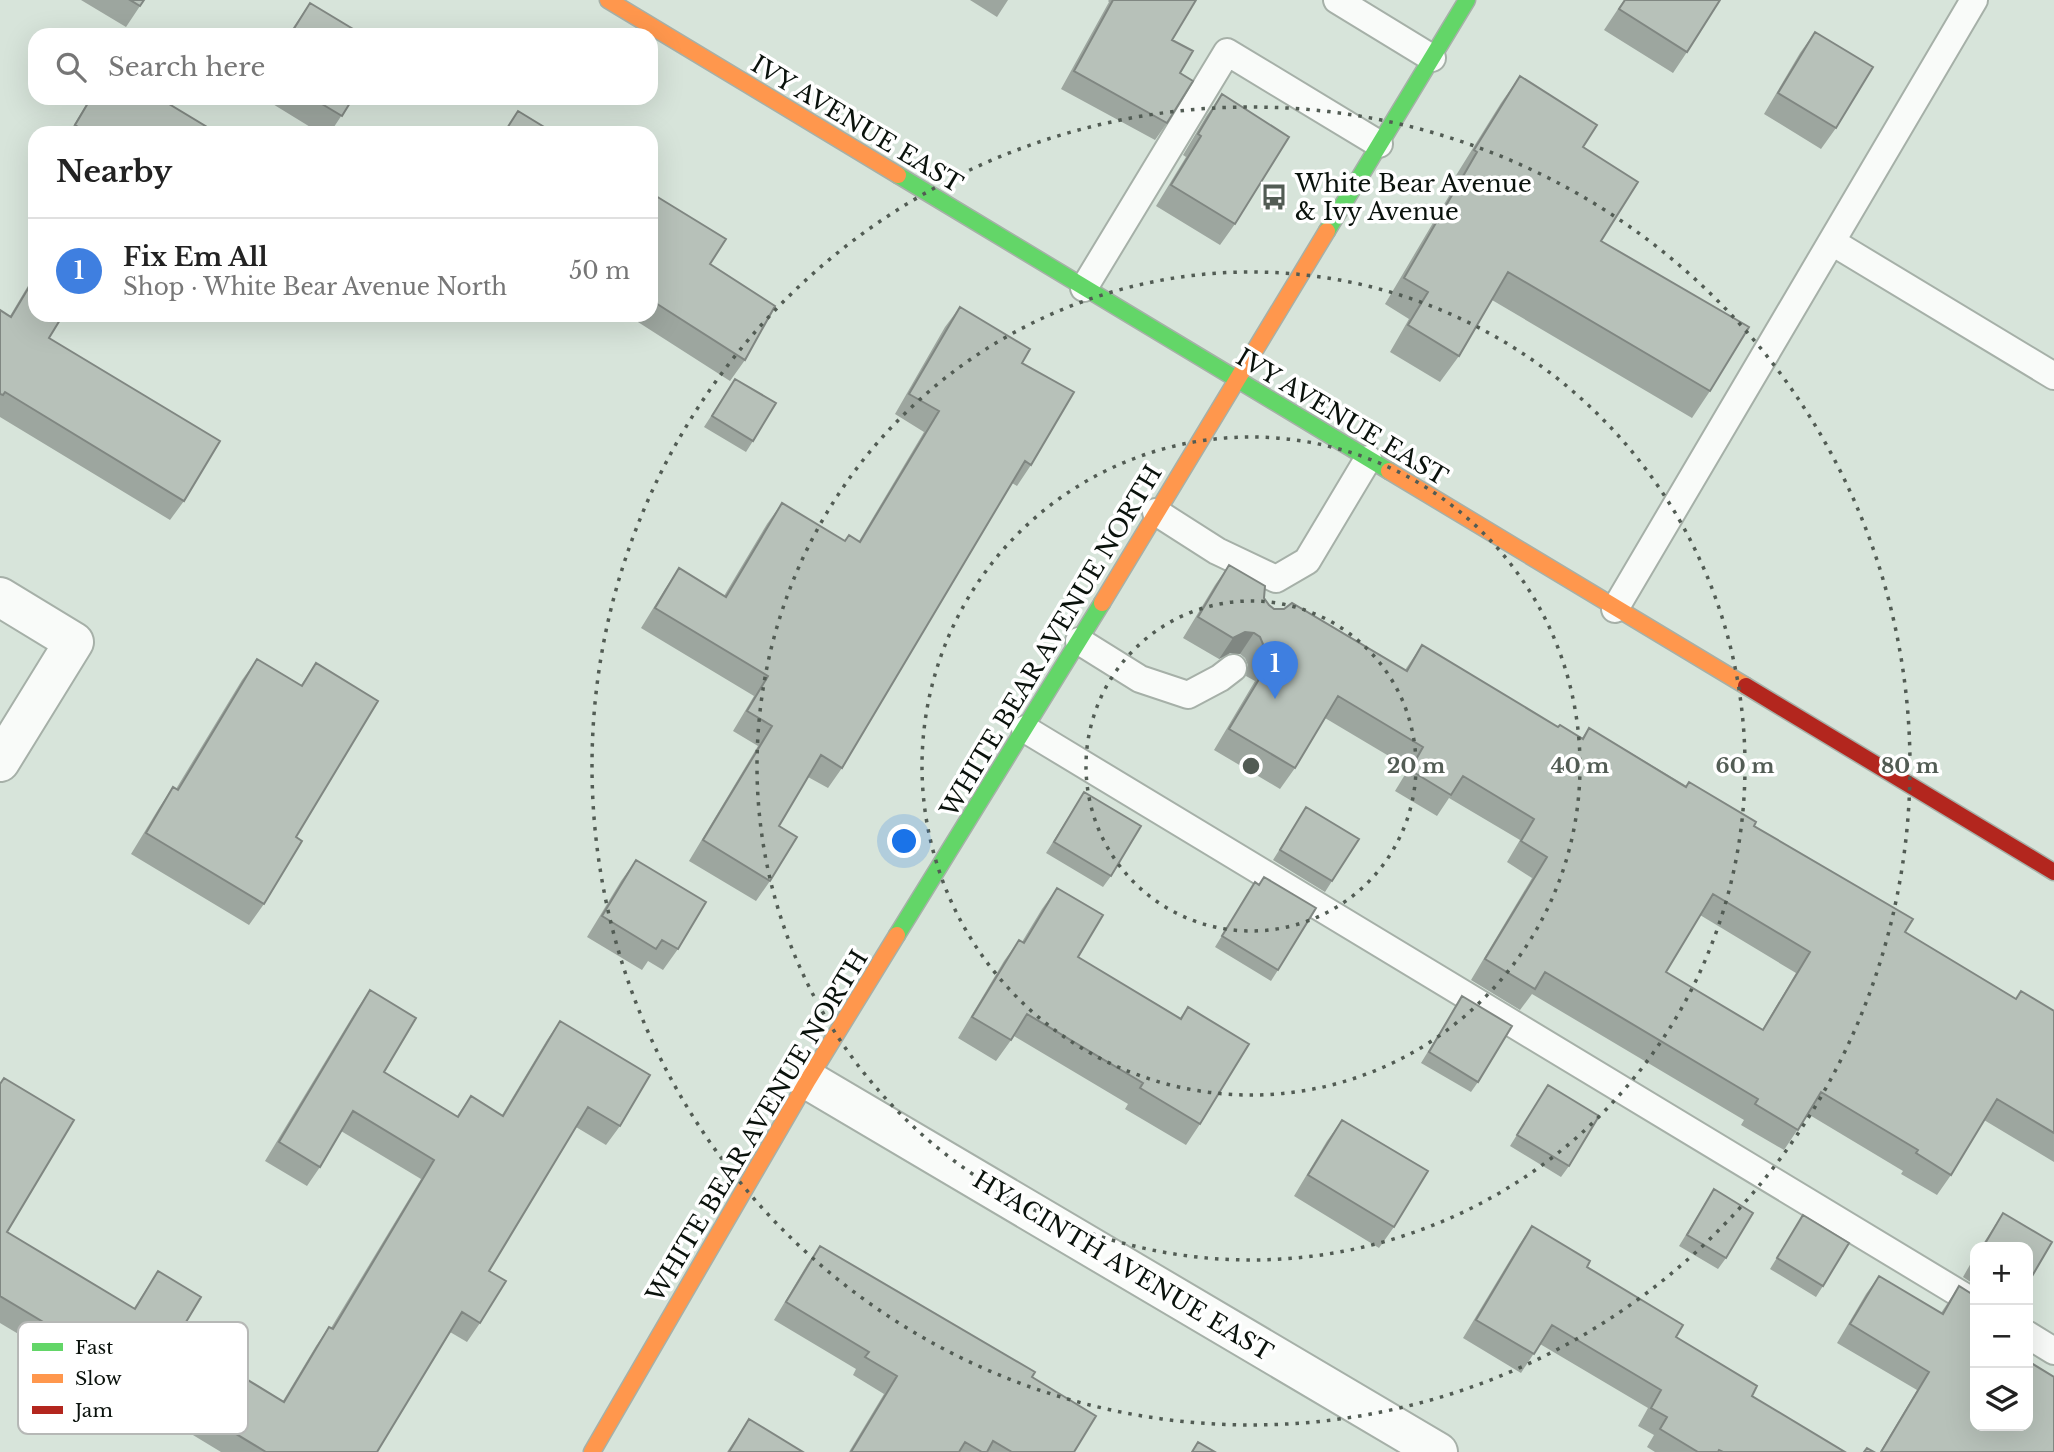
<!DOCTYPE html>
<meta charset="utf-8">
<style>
body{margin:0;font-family:"Libre Baskerville",serif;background:#f6f6f6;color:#222}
.controls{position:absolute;right:21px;bottom:21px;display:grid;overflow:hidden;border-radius:14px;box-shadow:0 7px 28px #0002}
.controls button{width:63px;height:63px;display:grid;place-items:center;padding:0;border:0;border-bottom:2px solid #e0e0e0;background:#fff;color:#222;font:35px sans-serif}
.you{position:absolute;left:905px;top:842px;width:24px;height:24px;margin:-18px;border:5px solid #fff;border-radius:50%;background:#1a73e8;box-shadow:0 0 0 10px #1a73e833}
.badge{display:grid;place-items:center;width:46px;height:46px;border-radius:50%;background:#525c54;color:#fff;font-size:23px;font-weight:700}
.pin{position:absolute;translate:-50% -58px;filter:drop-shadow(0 2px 4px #0008)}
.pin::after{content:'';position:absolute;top:37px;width:24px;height:21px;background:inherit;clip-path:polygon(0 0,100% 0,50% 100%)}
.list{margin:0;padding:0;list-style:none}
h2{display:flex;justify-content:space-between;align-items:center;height:91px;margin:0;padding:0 28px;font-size:30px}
h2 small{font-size:23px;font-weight:400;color:#767676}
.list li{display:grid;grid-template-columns:46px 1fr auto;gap:21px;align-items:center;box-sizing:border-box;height:105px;padding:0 28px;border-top:2px solid #e0e0e0}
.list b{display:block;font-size:26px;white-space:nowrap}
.list p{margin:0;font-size:23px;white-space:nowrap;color:#767676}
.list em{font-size:23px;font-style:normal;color:#767676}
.icon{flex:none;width:38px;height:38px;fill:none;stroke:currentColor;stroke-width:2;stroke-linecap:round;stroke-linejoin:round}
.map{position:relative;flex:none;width:2054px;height:1452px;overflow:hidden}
.search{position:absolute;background:#fff;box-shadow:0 7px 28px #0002;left:28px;top:28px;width:630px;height:77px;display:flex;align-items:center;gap:18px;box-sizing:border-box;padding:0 24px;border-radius:21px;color:#767676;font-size:26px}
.panel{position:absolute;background:#fff;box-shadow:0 7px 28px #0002;left:28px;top:126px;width:630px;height:196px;border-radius:21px}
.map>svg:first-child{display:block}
</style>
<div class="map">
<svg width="2054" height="1452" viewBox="0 0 2054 1452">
<rect width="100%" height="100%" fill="#d7e4da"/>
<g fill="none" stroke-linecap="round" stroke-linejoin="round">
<g stroke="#a6b0a8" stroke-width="30">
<path id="lane" d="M1337,0L1432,58
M1832,242L2054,376
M1084,288L1227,52L1379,144
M1156,512L1217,551L1276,579L1307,561L1368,459
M1615,609L1974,0
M1079,641L1140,679L1188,695L1220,678L1233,668
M1025,729L1975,1303
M2028,1335L2054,1351"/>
</g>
<g stroke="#a6b0a8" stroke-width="42">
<path id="street" d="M0,597L74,642L0,762
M808,1080L1438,1452"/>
</g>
<g stroke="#a6b0a8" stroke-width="19">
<path id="fast" d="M898,175L1389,471
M1327,231L1467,0
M897,935L1102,603"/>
</g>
<g stroke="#a6b0a8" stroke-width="19">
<path id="slow" d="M608,0L898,175
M1389,471L1746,686
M1102,603L1327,231
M592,1452L808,1080L897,935"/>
</g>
<g stroke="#a6b0a8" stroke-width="19">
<path id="jam" d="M1746,686L2054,872"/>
</g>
<use href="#lane" stroke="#f9fbf9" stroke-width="26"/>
<use href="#street" stroke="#f9fbf9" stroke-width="38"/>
<use href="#fast" stroke="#63d668" stroke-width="16"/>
<use href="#slow" stroke="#ff974d" stroke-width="16"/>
<use href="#jam" stroke="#b3261e" stroke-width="16"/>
</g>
<path fill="#9da69f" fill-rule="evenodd" d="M81,0H144L126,27Z
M970,0H1008L997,17Z
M1109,0H1196L1172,40L1180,73L1167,123L1155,140L1061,89L1109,2L1108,1Z
M1624,0H1720L1687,52L1673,73L1604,30Z
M310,3L363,35H288Z
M1815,32L1836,128L1821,149L1764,114L1800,53Z
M1520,76L1583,147L1601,241L1710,391L1692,418L1492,300L1459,356L1440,382L1390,352L1409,319L1385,304L1459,179L1455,177L1501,103Z
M1222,94L1235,224L1220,245L1156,206L1186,157L1183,155L1207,115Z
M90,98H159L217,133H69Z
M263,98H353L330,133H320Z
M651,193L710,264L745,360L730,381L627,315H651Z
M35,274V315L49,338L184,501L170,520L0,417V310L10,316Z
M960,307L1022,363L1031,465L1017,486L1012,483L842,768L828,788L808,777L779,826L770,881L756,901L689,861L758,746L733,731L754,696L641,628L665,589L679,568L724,596L767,524L782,503L844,541H859L924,432L895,414L945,327Z
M735,379L753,441L746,452L704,427Z
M1229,565L1264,598L1269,605L1274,609L1405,670L1422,645L1558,727L1582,738L1589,728L1754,826L1905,932L2016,999L2021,991L2054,1011V1162L1984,1120L1951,1175L1937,1195L1901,1174L1903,1171L1808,1114L1784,1150L1741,1125L1744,1120L1532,994L1520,1010L1471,980L1532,878L1507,862L1520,840L1449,798L1437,816L1395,791L1409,768L1325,718L1295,768L1280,789L1214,750L1255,681L1246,676L1248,665L1245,658L1240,654L1230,653L1219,659L1183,638L1215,585ZM1700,915L1796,973L1762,1030L1666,972Z
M257,659L301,685L316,663L296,837L264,904L249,925L131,854L159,808L173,787L176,789L242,680Z
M1084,792L1111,876L1103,887L1046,853Z
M1306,807L1332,881L1325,892L1273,860Z
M636,860L678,949L663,970L648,961L642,970L587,937L621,881Z
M1264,877L1278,970L1271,981L1215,947L1255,882L1259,885Z
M1057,888L1078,957L1180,1018L1188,1007L1200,1124L1186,1145L1125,1109L1128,1104L1014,1036L996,1061L958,1038L1004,961L1019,940L1022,942L1042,909Z
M370,990L384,1072L457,1116L471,1096L502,1115L547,1040L560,1021L620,1126L606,1145L576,1127L489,1271L480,1323L467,1342L450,1332L377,1452H221L79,1366L77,1369L0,1323V1083L7,1232L134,1308L158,1271L177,1337L283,1401L316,1346L329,1327L331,1328L421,1179L341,1131L320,1167L307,1186L265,1161L357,1009Z
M1462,996L1478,1082L1471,1092L1421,1063Z
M1548,1085L1569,1166L1561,1177L1510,1146Z
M1342,1120L1394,1227L1379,1248L1294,1196L1327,1141Z
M1714,1189L1726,1258L1718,1269L1679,1246Z
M2003,1213L2028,1247H1981Z
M1803,1215L1823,1286L1816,1297L1770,1269Z
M1532,1226L1587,1267L1752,1396L1845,1452H1655L1647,1447L1654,1435L1638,1426L1648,1408L1540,1344L1521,1373L1463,1338L1519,1245Z
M820,1246L1032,1377L1074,1452H849L884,1394L853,1375L856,1369L774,1320L808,1263Z
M1975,1256V1285L1963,1277Z
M1879,1276L1941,1313L1959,1286L1975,1426L2054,1452H1880L1917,1390L1837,1343L1866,1294Z
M749,1419L803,1452H727Z"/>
<path fill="#808782" d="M1245,632L1254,633L1240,654L1230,653L1219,659L1233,638Z"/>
<path fill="#b7c1b9" stroke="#808782" stroke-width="2" fill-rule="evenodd" d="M130,0H144L140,6Z
M1113,0H1196L1172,40L1193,51L1180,73L1193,81L1167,123L1074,71Z
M1625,0H1720L1687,52L1619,9Z
M310,3L363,35H290Z
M1815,32L1873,67L1836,128L1778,93Z
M1520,76L1597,125L1583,147L1638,182L1601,241L1749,327L1710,391L1508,272L1459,356L1408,325L1428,292L1404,278L1477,152L1474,150Z
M1222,94L1289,137L1235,224L1171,185L1201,136L1198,134Z
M91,98H159L217,133H88L75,125Z
M312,98H353L342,116Z
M518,111L554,133H504Z
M651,193L726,239L710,264L775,306L745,360L651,300Z
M35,277V315H63L49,338L220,441L184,501L5,392L3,395L0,394V310L11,317Z
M960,307L1030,349L1022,363L1074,392L1031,465L1025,461L842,768L821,755L779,826L797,837L770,881L703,840L772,726L747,711L768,676L655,608L679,568L726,597L782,503L845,541L849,535L860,542L939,411L909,394Z
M735,379L776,403L753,441L712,416Z
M1229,565L1265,586L1264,598L1269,605L1274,609H1284L1292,603L1407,671L1422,645L1558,727L1560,725L1583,739L1589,728L1686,787L1689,782L1756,822L1754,826L1913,919L1905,932L2016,999L2021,991L2054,1011V1133L1997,1099L1951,1175L1916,1153L1918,1150L1821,1092L1798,1130L1755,1104L1758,1099L1545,972L1535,989L1485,959L1547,857L1521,841L1534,819L1463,776L1451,795L1410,770L1423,747L1338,696L1295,768L1229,729L1270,661L1261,655L1263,644L1260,637L1254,633L1245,632L1233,638L1198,617ZM1713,894L1810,952L1763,1030L1666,972Z
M257,659L302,686L316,663L378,701L296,837L302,841L264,904L146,833L173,787L178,790Z
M1084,792L1141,826L1111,876L1054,842Z
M1306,807L1359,839L1332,881L1280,850Z
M636,860L706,902L678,949L662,940L656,949L602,916Z
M1264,877L1316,908L1278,970L1222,936L1255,882L1259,885Z
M1057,888L1103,915L1078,957L1181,1019L1188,1007L1249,1044L1200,1124L1140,1088L1143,1083L1027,1014L1011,1040L972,1017L1019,940L1024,943Z
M370,990L416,1018L384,1072L458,1117L471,1096L503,1116L560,1021L650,1075L620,1126L588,1107L489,1271L506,1281L480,1323L462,1312L377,1452H266L92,1347L90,1350L0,1296V1084L4,1078L74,1120L7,1232L135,1309L158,1271L201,1297L177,1337L284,1402L329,1327L333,1329L434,1160L353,1111L320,1167L279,1142Z
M1462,996L1512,1026L1478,1082L1429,1052Z
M1548,1085L1599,1116L1569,1166L1517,1135Z
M1342,1120L1428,1171L1394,1227L1308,1175Z
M1714,1189L1753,1213L1726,1258L1687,1235Z
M2003,1213L2052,1242L2028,1283V1247H1983Z
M1803,1215L1849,1243L1823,1286L1777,1258Z
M1532,1226L1590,1261L1587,1267L1683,1325L1676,1337L1757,1386L1752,1396L1845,1452H1723L1719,1450L1718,1452H1698L1660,1429L1667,1417L1651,1408L1661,1390L1552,1325L1534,1354L1476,1320Z
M820,1246L1035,1372L1032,1377L1096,1416L1074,1452H1012L993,1441L987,1452H982L965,1442L959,1452H851L897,1376L865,1357L869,1352L786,1302Z
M1879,1276L1943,1314L1959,1286L1975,1296V1426H2028V1361L2054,1377V1452H1881L1929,1372L1850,1324Z
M749,1419L803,1452H729Z
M1198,1442L1215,1452H1192Z
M1867,1448L1874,1452H1864Z"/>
<g fill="none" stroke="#525c54" stroke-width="3.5" stroke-dasharray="3.5 7">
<circle cx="1251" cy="766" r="165"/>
<circle cx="1251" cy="766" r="329"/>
<circle cx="1251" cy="766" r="494"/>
<circle cx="1251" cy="766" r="659"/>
</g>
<defs>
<g id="bus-bare" transform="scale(2.1)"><path d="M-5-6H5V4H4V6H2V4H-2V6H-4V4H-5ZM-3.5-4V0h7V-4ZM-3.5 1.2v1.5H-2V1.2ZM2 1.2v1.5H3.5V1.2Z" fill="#525c54" stroke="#fff" stroke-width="2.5" paint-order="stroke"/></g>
</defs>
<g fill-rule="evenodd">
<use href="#bus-bare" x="1274" y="197"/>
</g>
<g text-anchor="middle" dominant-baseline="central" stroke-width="7" stroke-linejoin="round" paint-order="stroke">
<g font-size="24" fill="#0a120c" stroke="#fff">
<text transform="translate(857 124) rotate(31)">IVY AVENUE EAST</text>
<text transform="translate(1342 417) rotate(31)">IVY AVENUE EAST</text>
<text transform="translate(1051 641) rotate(-59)">WHITE BEAR AVENUE NORTH</text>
<text transform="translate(757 1126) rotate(-59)">WHITE BEAR AVENUE NORTH</text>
<text transform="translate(1123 1266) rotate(31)">HYACINTH AVENUE EAST</text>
</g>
<g font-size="24" fill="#0a120c" stroke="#fff" text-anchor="start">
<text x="1295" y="183">White Bear Avenue<tspan x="1295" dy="28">&amp; Ivy Avenue</tspan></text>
</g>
</g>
<rect x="18" y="1322" width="230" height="112" rx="10" fill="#fff" stroke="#b6b8b6" stroke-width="2"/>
<rect x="32" y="1343" width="31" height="8" fill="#63d668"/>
<rect x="32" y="1374" width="31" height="9" fill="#ff974d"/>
<rect x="32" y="1406" width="31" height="8" fill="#b3261e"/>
<g font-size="19" fill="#0a120c">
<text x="75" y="1354">Fast</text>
<text x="75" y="1385">Slow</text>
<text x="75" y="1417">Jam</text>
</g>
<circle cx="1251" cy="766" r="10" fill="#525c54" stroke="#fff" stroke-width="3.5"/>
<g font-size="21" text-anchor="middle" font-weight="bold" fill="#525c54" stroke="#fff" stroke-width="7" stroke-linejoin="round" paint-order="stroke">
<text x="1416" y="773">20 m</text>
<text x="1580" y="773">40 m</text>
<text x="1745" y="773">60 m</text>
<text x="1910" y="773">80 m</text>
</g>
</svg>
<div class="controls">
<button>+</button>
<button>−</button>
<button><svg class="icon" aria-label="layers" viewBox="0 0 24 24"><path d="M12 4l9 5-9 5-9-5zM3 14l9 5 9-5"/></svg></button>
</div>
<div class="you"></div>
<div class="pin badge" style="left:1275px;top:699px;background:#3f7fe0">1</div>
<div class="search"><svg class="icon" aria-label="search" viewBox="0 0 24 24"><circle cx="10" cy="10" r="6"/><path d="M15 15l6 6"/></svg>Search here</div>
<section class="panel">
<h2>Nearby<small></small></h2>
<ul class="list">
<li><span class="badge" style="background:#3f7fe0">1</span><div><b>Fix Em All</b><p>Shop · White Bear Avenue North</p></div><em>50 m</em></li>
</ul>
</section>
</div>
